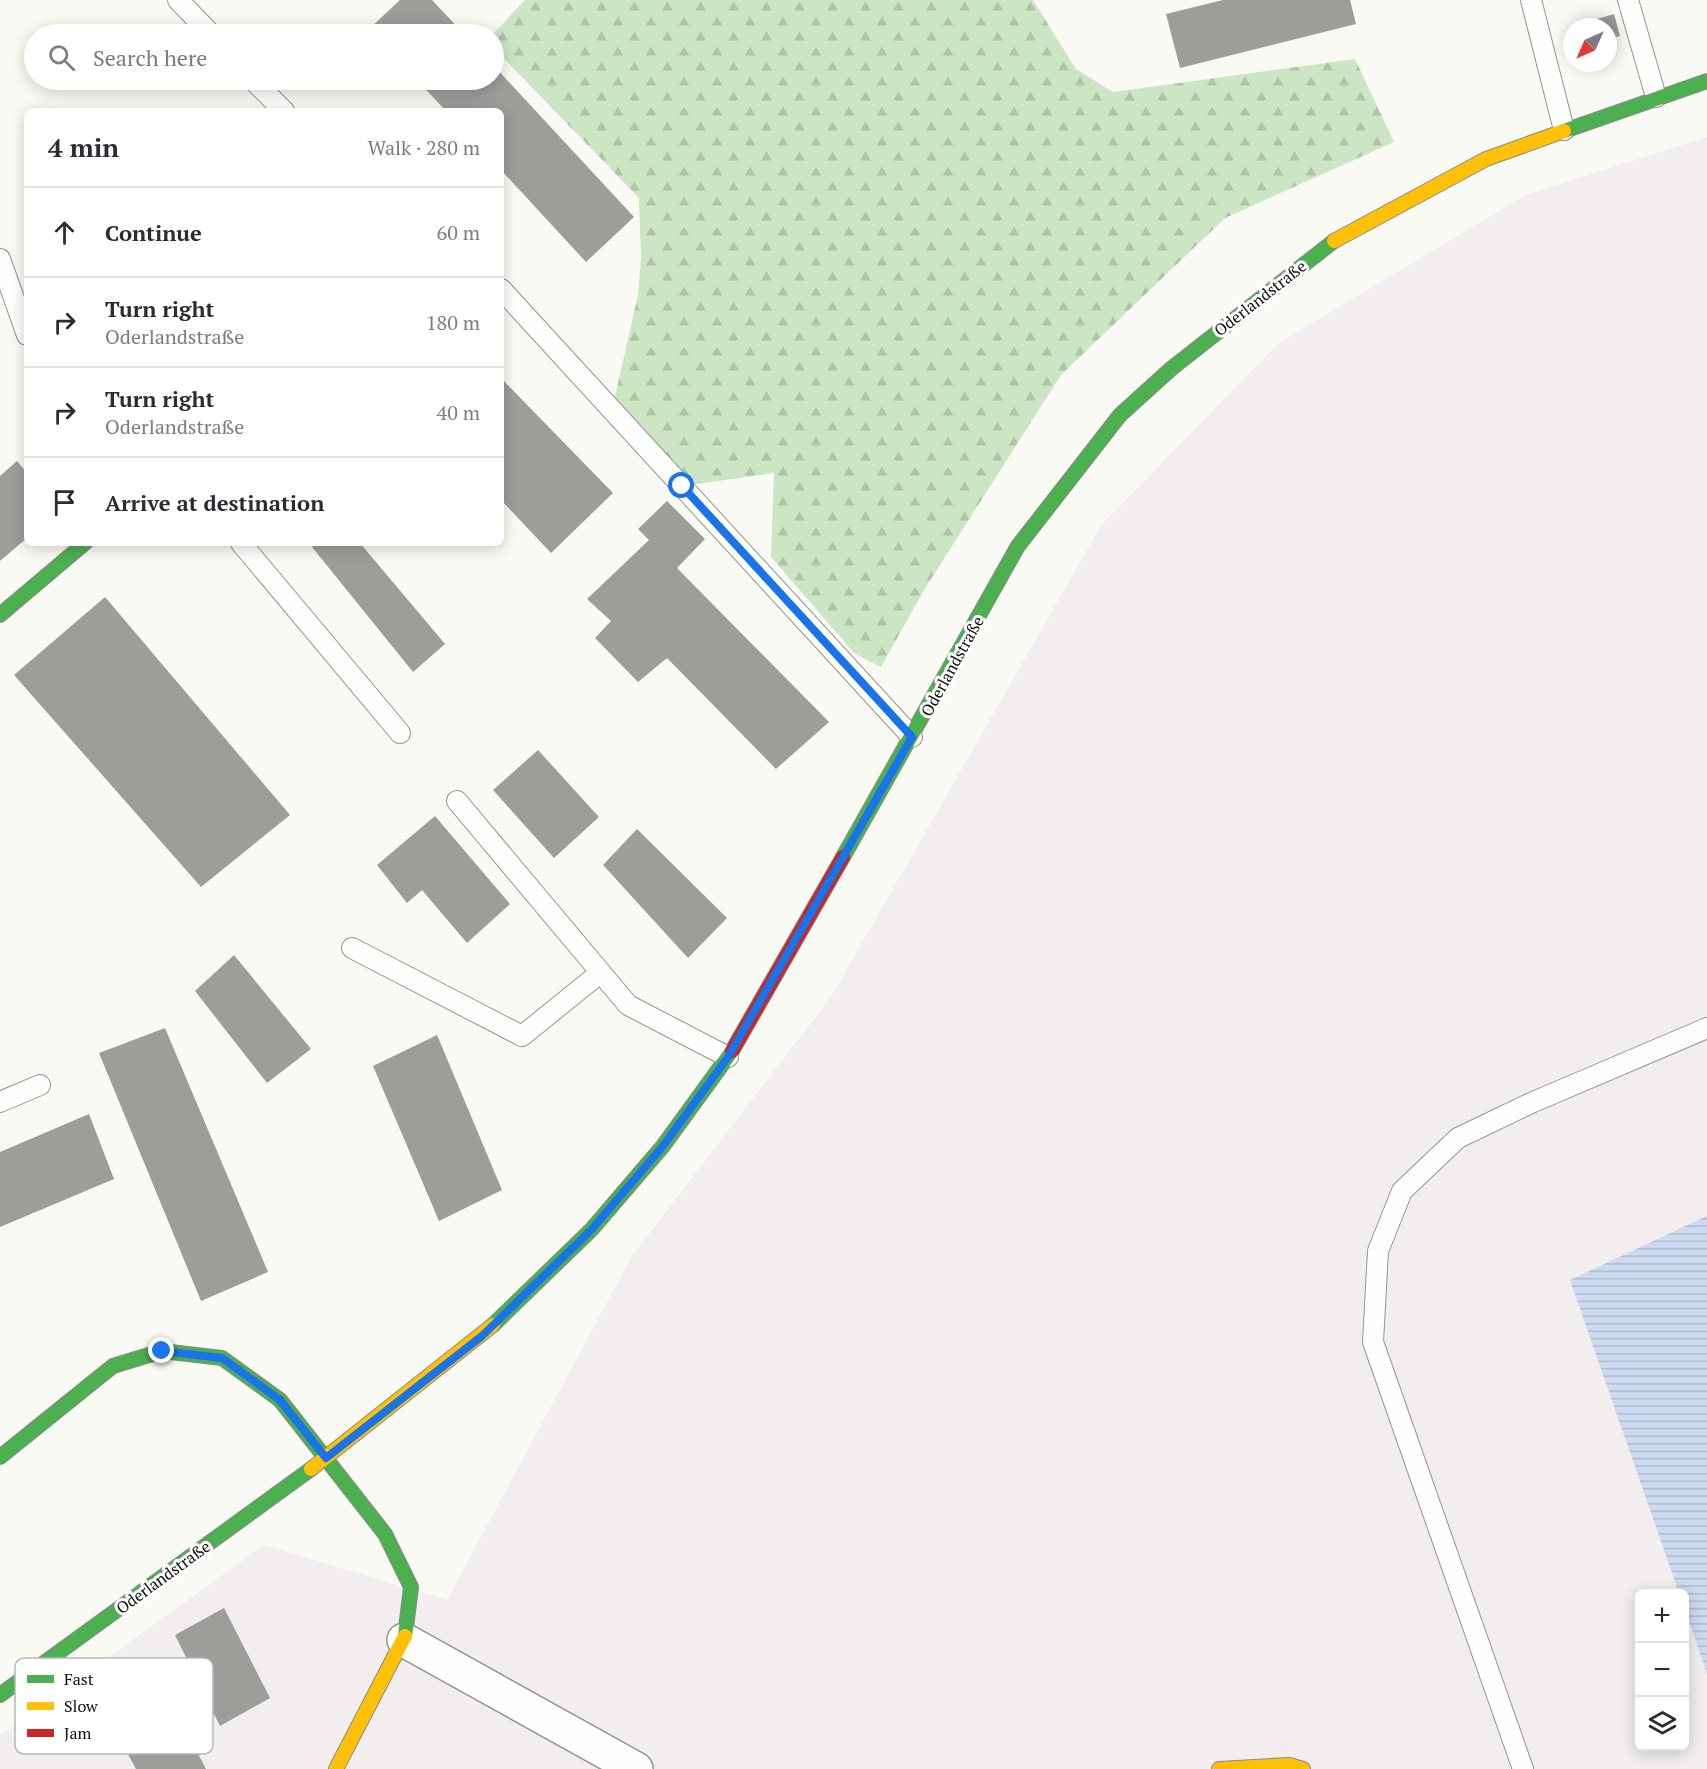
<!DOCTYPE html>
<meta charset="utf-8">
<style>
body{margin:0;font-family:"PT Serif",serif;background:#f2f2f3;color:#2b2b33}
.controls{position:absolute;right:18px;bottom:18px;display:grid;overflow:hidden;border-radius:9px;box-shadow:0 3px 15px #0003}
.controls button{width:54px;height:54px;display:grid;place-items:center;padding:0;border:0;border-bottom:2px solid #e1e1e2;background:#fff;color:#2b2b33;font:30px sans-serif}
.compass{position:absolute;left:1563px;top:18px;width:54px;height:54px;border-radius:50%;background:#fff;box-shadow:0 3px 15px #0003;rotate:225deg}
.stop{position:absolute;width:18px;height:18px;margin:-14px;border:4px solid #1a73e8;border-radius:50%;background:#fff}
.stop.end{background:#1a73e8;border-color:#fff;box-shadow:0 2px 6px #0008}
.list{margin:0;padding:0;list-style:none}
h2{display:flex;justify-content:space-between;align-items:center;height:78px;margin:0;padding:0 24px;font-size:26px}
h2 small{font-size:20px;font-weight:400;color:#7c7c81}
.list li{display:grid;grid-template-columns:39px 1fr auto;gap:18px;align-items:center;box-sizing:border-box;height:90px;padding:0 24px;border-top:2px solid #e1e1e2}
.list b{display:block;font-size:22px;white-space:nowrap}
.list p{margin:0;font-size:20px;white-space:nowrap;color:#7c7c81}
.list em{font-size:20px;font-style:normal;color:#7c7c81}
.icon{flex:none;width:33px;height:33px;fill:none;stroke:currentColor;stroke-width:2;stroke-linecap:round;stroke-linejoin:round}
.map{position:relative;flex:none;width:1707px;height:1769px;overflow:hidden}
.search{position:absolute;background:#fff;box-shadow:0 3px 15px #0003;left:24px;top:24px;width:480px;height:66px;display:flex;align-items:center;gap:15px;box-sizing:border-box;padding:0 21px;border-radius:33px;color:#7c7c81;font-size:22px}
.panel{position:absolute;background:#fff;box-shadow:0 3px 15px #0003;left:24px;top:108px;width:480px;height:438px;border-radius:9px}
.map>svg:first-child{display:block}
</style>
<div class="map">
<svg width="1707" height="1769" viewBox="0 0 1707 1769">
<defs>
<pattern id="forest-firs" width="22" height="20" patternUnits="userSpaceOnUse" patternTransform="scale(1.5)"><rect width="22" height="20" fill="#cce5c4"/><path d="M5 1l3.5 6h-7zM16 11l3.5 6h-7z" fill="#aec3a7"/></pattern>
<pattern id="water-rules" width="6" height="5" patternUnits="userSpaceOnUse" patternTransform="scale(1.5)"><rect width="6" height="5" fill="#cddaf1"/><path d="M0 2.5h6" fill="none" stroke="#afbacd"/></pattern>
</defs>
<rect width="100%" height="100%" fill="#f9faf3"/>
<path fill="#f2edee" fill-rule="evenodd" d="M1707,137V1769H0V1736L264,1545L447,1600L632,1256L831,997L1102,524L1279,343L1526,195ZM1640,1594H1684V1746H1640Z"/>
<path fill="url(#forest-firs)" d="M525,0H1033L1076,69L1113,92L1355,59L1394,142L1225,218L1061,375L924,590L881,667L855,654L771,557L774,473L682,486L610,418L638,295L641,258L639,198L494,48L493,34Z"/>
<path fill="url(#water-rules)" d="M1707,1216V1674L1685,1609L1684,1594L1679,1593L1570,1280Z"/>
<path fill="#9d9d99" d="M400,0H432L464,34H375L369,29Z
M1223,0H1350L1356,24L1180,68L1166,14Z
M1614,14L1620,36L1608,39V27H1599L1597,19Z
M494,66L634,217L586,262L501,170V111H446L417,80H494Z
M501,378L613,493L551,553L501,500Z
M17,461L27,473V538L0,561V476Z
M667,501L705,539L677,568L829,722L776,769L667,658L638,682L595,638L611,621L587,599L649,540L638,529Z
M318,543H360L445,644L413,672L312,547Z
M105,597L290,815L201,887L14,675Z
M538,750L599,817L554,858L493,790Z
M435,816L510,904L467,943L422,890L407,903L377,865Z
M637,829L727,918L688,958L603,865Z
M234,955L311,1049L267,1083L195,991Z
M165,1028L268,1272L201,1301L99,1053Z
M437,1035L502,1190L439,1221L373,1066Z
M89,1114L114,1179L0,1227V1152Z
M224,1608L270,1698L220,1726L175,1635Z
M149,1658L206,1769H136L92,1688Z"/>
<g fill="none" stroke-linecap="round" stroke-linejoin="round">
<g stroke="#949491" stroke-width="22">
<path id="lane" d="M178,0L211,34
M1531,0L1564,130
M1628,0L1656,97
M253,80L284,111
M0,259L27,335
M501,289L912,737
M241,543L400,733
M457,801L628,1005L728,1057
M352,948L522,1036L600,973
M0,1102L40,1085
M1523,1769L1373,1342L1378,1251L1402,1191L1458,1138L1531,1103L1707,1028"/>
</g>
<g stroke="#949491" stroke-width="36">
<path id="street" d="M404,1640L636,1769"/>
</g>
<g stroke="#8a8b88" stroke-width="16">
<path id="fast" d="M1564,131L1707,81
M0,615L85,543
M843,857L1018,546L1120,415L1172,368L1334,241
M493,1325L592,1229L663,1146L732,1051
M0,1457L113,1366L162,1351L222,1358L280,1400L385,1534L411,1587L405,1636
M0,1695L311,1469"/>
</g>
<g stroke="#8a8b88" stroke-width="16">
<path id="slow" d="M1334,241L1486,159L1564,131
M311,1469L493,1325
M336,1769L405,1636
M1219,1769L1289,1765L1303,1769"/>
</g>
<g stroke="#8a8b88" stroke-width="16">
<path id="jam" d="M732,1051L843,857"/>
</g>
<use href="#lane" stroke="#fefefd" stroke-width="20"/>
<use href="#street" stroke="#fefefd" stroke-width="33"/>
<use href="#fast" stroke="#4caf50" stroke-width="14"/>
<use href="#slow" stroke="#ffc107" stroke-width="14"/>
<use href="#jam" stroke="#c62828" stroke-width="14"/>
</g>
<g fill="none" stroke-linecap="round" stroke-linejoin="round">
<path stroke="#1a73e8" stroke-width="8" d="M162,1351L222,1358L280,1400L326,1458L482,1336L592,1229L663,1146L728,1057L912,737L682,486"/>
</g>
<g text-anchor="middle" dominant-baseline="central" stroke-width="6" stroke-linejoin="round" paint-order="stroke">
<g font-size="16" fill="#0e0e0e" stroke="#fff">
<text transform="translate(1260 298) rotate(-38)">Oderlandstraße</text>
<text transform="translate(952 666) rotate(-61)">Oderlandstraße</text>
<text transform="translate(163 1577) rotate(-36)">Oderlandstraße</text>
</g>
</g>
<rect x="15" y="1658" width="198" height="96" rx="9" fill="#fff" stroke="#b7b7b7" stroke-width="1.5"/>
<rect x="27" y="1675" width="27" height="8" fill="#4caf50"/>
<rect x="27" y="1702" width="27" height="8" fill="#ffc107"/>
<rect x="27" y="1729" width="27" height="8" fill="#c62828"/>
<g font-size="16" fill="#0e0e0e">
<text x="64" y="1685">Fast</text>
<text x="64" y="1712">Slow</text>
<text x="64" y="1739">Jam</text>
</g>
</svg>
<div class="controls">
<button>+</button>
<button>−</button>
<button><svg class="icon" aria-label="layers" viewBox="0 0 24 24"><path d="M12 4l9 5-9 5-9-5zM3 14l9 5 9-5"/></svg></button>
</div>
<svg class="compass" viewBox="-18 -18 36 36"><path d="M0-13l5 13h-10z" fill="#e53935"/><path d="M0 13l5-13h-10z" fill="#7c7c81"/></svg>
<div class="stop" style="left:682px;top:486px"></div>
<div class="stop end" style="left:162px;top:1351px"></div>
<div class="search"><svg class="icon" aria-label="search" viewBox="0 0 24 24"><circle cx="10" cy="10" r="6"/><path d="M15 15l6 6"/></svg>Search here</div>
<section class="panel">
<h2>4 min<small>Walk · 280 m</small></h2>
<ul class="list">
<li><svg class="icon" aria-label="ahead" viewBox="0 0 24 24"><path d="M12 20V5M6 11l6-6 6 6"/></svg><div><b>Continue</b></div><em>60 m</em></li>
<li><svg class="icon" aria-label="right" viewBox="0 0 24 24"><path d="M7 20v-9h11M14 6l5 5-5 5"/></svg><div><b>Turn right</b><p>Oderlandstraße</p></div><em>180 m</em></li>
<li><svg class="icon" aria-label="right" viewBox="0 0 24 24"><path d="M7 20v-9h11M14 6l5 5-5 5"/></svg><div><b>Turn right</b><p>Oderlandstraße</p></div><em>40 m</em></li>
<li><svg class="icon" aria-label="arrive" viewBox="0 0 24 24"><path d="M6 21V4h12l-3 4 3 4H6"/></svg><div><b>Arrive at destination</b></div></li>
</ul>
</section>
</div>
